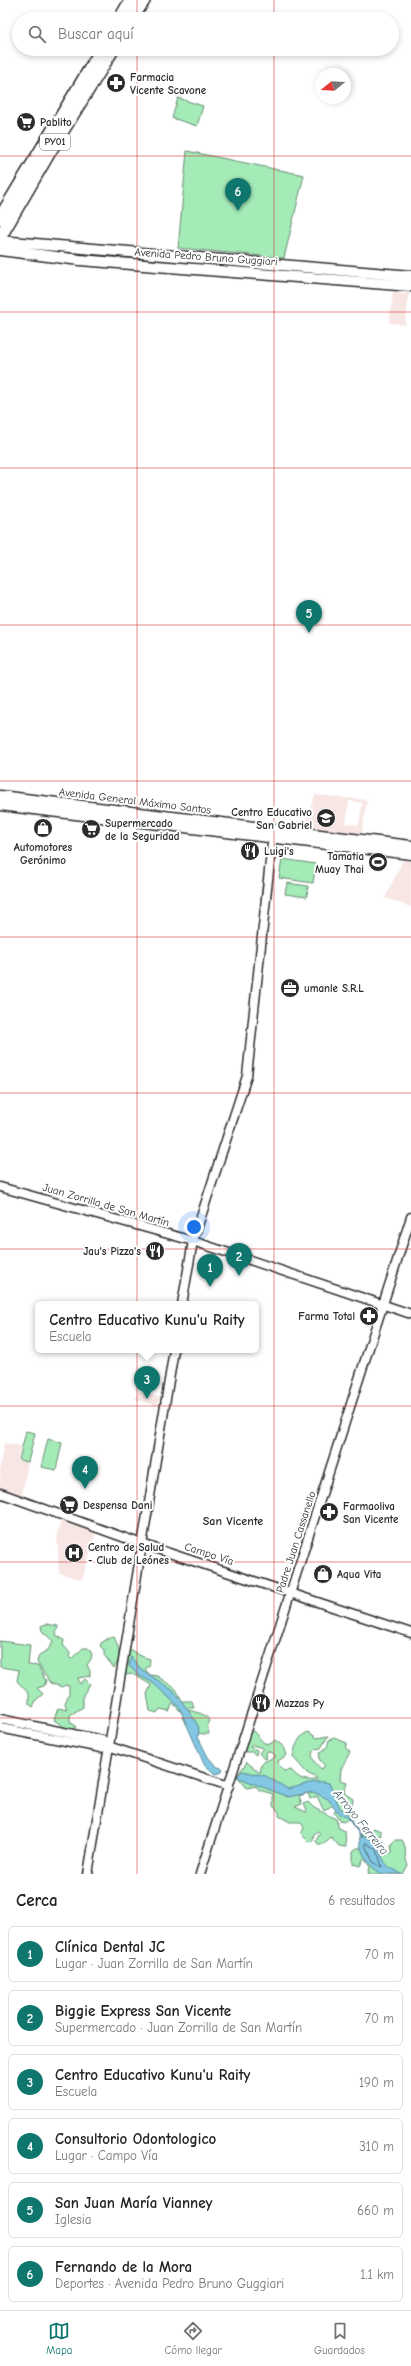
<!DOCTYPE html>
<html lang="es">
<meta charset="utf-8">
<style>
body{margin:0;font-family:"Comic Neue",sans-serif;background:#f6f6f6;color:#222}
.compass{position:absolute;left:315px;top:68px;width:36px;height:36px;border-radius:50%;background:#fff;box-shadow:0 2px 6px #0003;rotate:252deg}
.you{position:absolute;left:194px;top:1227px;width:14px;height:14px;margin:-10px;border:3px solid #fff;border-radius:50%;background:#1a73e8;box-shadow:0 0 0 6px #1a73e833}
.badge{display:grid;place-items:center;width:26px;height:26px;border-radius:50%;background:#0f766e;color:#fff;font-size:13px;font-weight:700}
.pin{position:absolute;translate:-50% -33px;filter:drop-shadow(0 1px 2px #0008)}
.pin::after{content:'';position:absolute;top:21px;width:14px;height:12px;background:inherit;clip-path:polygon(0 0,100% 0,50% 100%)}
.popup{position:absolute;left:35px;top:1301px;width:224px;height:52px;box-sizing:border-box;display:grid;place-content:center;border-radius:6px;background:#fff;filter:drop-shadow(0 1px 3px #0005);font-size:13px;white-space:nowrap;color:#767676}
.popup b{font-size:15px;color:#222}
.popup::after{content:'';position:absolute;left:50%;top:100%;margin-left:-8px;border:8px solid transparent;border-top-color:#fff}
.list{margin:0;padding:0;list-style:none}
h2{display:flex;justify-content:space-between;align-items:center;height:52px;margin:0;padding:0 16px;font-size:17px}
h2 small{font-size:13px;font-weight:400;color:#767676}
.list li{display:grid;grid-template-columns:26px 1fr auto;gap:12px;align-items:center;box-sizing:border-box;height:56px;margin:0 8px 8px;padding:0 8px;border:1px solid #e0e0e0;border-radius:6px}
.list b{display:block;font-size:15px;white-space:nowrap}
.list p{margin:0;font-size:13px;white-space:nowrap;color:#767676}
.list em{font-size:13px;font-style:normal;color:#767676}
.icon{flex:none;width:22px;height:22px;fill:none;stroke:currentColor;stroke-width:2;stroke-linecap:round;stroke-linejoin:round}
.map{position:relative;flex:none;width:411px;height:1874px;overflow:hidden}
.search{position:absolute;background:#fff;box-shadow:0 2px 6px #0003;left:12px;right:12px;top:12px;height:44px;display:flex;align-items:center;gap:10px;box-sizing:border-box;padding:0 14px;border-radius:22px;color:#767676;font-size:15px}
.sheet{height:436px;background:#fff}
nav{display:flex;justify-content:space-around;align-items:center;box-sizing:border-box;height:56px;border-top:1px solid #e0e0e0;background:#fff;font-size:11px;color:#767676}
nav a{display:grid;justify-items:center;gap:2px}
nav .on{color:#0f766e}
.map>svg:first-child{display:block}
</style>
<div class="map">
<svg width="411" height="1874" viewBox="0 0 411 1874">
<rect width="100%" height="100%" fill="#fff"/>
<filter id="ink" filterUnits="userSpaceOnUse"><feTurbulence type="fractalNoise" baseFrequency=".025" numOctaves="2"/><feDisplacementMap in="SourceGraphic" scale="8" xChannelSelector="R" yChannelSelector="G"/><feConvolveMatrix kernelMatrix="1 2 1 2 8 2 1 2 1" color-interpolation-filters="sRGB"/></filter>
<g filter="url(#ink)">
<path fill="#f7e6e4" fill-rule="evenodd" d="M393,292L409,294L405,325L389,323Z
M315,795L367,800L362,833L303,828ZM349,801L362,803L359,825L346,823Z
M403,860L411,861V907L385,898Z
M138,1391L160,1398L157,1406L135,1399Z
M4,1443L21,1446L18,1460L28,1463L22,1495L0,1488V1466Z
M62,1520L96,1532L82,1580L59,1573L57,1533Z"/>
<path fill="#a4ebb8" stroke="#688b72" d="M178,98L203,106L197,126L172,118Z
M187,151L304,175L284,258L178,248Z
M282,859L316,864L313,883L279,878Z
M287,883L308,886L307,897L285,894Z
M26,1431L35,1433L28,1462L19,1460Z
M48,1439L62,1443L56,1470L41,1467Z
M46,1624L58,1626L56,1635L64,1640L63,1645L70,1653L69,1657L71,1659L83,1648H88L92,1654L91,1659L87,1665L90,1671V1676L78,1678L80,1684L85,1679L90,1684L83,1695V1707L70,1715V1722L76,1726L74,1730L64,1727L54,1720L58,1708L67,1710L65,1703L69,1694V1686L65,1685L62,1687L50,1683L37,1662L39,1655L48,1650L53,1641L42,1631L41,1626Z
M114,1637C119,1647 122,1658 114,1668L104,1655V1650L100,1646L101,1643L109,1638Z
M0,1641L30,1645L28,1665L38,1666L46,1681L44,1686L37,1688L43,1694L36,1700L33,1707L29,1704V1694L17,1681L19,1670L0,1667Z
M132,1650L138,1655L150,1659L149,1666L145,1669L150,1675L157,1676L176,1689L182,1701H192L194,1708H187L181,1712L173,1703L169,1711L160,1709L157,1713L150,1711L147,1694L151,1685L133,1674L125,1675L123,1673L128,1653Z
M188,1710C196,1712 205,1713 210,1721L207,1726L209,1734C197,1735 189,1730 182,1718Z
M243,1730L253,1731L264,1743L270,1744L275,1740L284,1747L287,1755L278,1761L279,1766L284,1771L291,1770C299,1779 304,1781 316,1780L317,1778L307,1773L293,1757C294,1749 299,1734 309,1732L317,1738L328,1736L321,1748L315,1749C308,1757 316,1763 321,1769L325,1766L319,1759L320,1753L327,1747L329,1740L334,1738L347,1743L345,1747L350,1752L341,1769L340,1780L347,1782L344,1793L353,1799L350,1817L344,1822L340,1821L334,1813L337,1808L334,1804L324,1811L317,1796L310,1799L308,1793L299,1796L302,1804L295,1807L306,1812L307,1811L304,1804L308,1802L314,1808L336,1819L339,1828L345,1831L346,1847L339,1846L331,1837L323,1844H318L316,1841L320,1833L318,1831L314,1834L313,1841L309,1842L301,1834L304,1828L301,1822H290L279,1816V1812L273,1806V1794L259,1790L256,1786L247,1788L237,1776L247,1762L260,1773L262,1763L276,1756L268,1751L265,1753L266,1759H264L259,1753L263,1748L252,1745L250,1747L257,1750L256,1755L252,1752H244L243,1749L246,1744L240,1736Z
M373,1828L381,1831V1835L376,1837L384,1841L386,1848L390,1854L392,1852L391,1844L395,1840H402C408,1848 403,1856 408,1865L403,1874H368L370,1867L364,1858L360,1866L353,1864V1851L357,1848H362L359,1834L375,1837L369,1831Z"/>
<path fill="#82c7e3" stroke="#5f8999" d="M131,1657L141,1669L172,1690L181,1700L196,1722L199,1728L198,1737L208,1757L216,1766L223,1769L222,1772L215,1774L204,1764L179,1707L153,1683L138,1675L129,1666Z
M242,1771L266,1776L288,1789C303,1786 313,1779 329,1783L340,1808L353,1820L340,1815L328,1799L313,1792L288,1797L237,1777Z
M360,1836C383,1840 377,1852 387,1865C391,1869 397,1870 401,1874C396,1874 389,1874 384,1874C371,1871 357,1850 360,1836Z"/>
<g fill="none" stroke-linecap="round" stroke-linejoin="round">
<path stroke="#4e6975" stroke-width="1" d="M366,1843L377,1850L382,1867L373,1862L365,1845Z"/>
<path stroke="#5f8999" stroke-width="2" d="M348,1818L362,1837"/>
<g stroke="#2b2b2b" stroke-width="11">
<path id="minor" d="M0,1187L193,1241L411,1314
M182,1304L193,1241L247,1076L273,833
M0,1493L142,1544L411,1633
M0,1719L102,1740L108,1746L229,1786
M0,1728L101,1748L108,1746
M88,1874L174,1350
M200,1874L411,1217"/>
</g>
<g stroke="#2b2b2b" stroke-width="13">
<path id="major" d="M0,241L411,276
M0,250L80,260L411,286
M0,796L411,846
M0,805L411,854"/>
</g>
<g stroke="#2b2b2b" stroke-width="15">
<path id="highway" d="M120,19L131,0
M131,19L144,0
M0,218L102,49
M0,237L50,151L113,49"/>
</g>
<use href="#minor" stroke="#fff" stroke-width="8"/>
<use href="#major" stroke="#fff" stroke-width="10"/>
<use href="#highway" stroke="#fff" stroke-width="12"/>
</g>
</g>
<path fill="none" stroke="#d62828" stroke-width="1" stroke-opacity="0.55" d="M137,0V19M274,0V19M137,49V1874M274,49V1874M0,156H411M0,312H411M0,468H411M0,625H411M0,781H411M0,937H411M0,1093H411M0,1249H411M0,1406H411M0,1562H411M0,1718H411"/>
<defs>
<g id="pharmacy-disc" transform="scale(1)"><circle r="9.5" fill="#2b2b2b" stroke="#fff"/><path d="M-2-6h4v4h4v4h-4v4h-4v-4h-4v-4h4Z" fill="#fff"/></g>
<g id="supermarket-disc" transform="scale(1)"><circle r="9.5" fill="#2b2b2b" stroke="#fff"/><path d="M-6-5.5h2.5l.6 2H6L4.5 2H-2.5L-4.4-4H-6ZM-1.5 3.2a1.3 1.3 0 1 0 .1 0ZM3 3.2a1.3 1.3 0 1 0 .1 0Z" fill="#fff"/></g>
<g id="school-disc" transform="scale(1)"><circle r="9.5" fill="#2b2b2b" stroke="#fff"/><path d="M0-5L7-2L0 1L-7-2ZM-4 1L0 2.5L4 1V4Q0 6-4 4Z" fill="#fff"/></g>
<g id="shop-disc" transform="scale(1)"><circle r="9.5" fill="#2b2b2b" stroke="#fff"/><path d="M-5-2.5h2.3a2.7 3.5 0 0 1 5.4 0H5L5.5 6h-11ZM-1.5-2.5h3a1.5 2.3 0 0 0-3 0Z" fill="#fff"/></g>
<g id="restaurant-disc" transform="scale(1)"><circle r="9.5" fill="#2b2b2b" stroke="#fff"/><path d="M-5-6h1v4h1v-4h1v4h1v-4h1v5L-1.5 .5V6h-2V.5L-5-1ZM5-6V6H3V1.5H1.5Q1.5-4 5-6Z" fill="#fff"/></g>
<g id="stadium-disc" transform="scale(1)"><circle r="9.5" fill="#2b2b2b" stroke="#fff"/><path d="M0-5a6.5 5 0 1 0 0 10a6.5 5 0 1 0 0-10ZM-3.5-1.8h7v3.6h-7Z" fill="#fff"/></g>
<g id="office-disc" transform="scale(1)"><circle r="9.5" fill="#2b2b2b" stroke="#fff"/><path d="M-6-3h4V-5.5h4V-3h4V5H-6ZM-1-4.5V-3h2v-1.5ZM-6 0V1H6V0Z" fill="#fff"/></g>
<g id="hospital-disc" transform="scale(1)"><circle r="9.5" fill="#2b2b2b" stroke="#fff"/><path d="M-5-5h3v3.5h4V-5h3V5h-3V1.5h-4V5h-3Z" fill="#fff"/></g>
</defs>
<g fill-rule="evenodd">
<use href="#pharmacy-disc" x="116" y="83"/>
<use href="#supermarket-disc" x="26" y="122"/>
<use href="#school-disc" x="326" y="818"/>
<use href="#shop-disc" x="43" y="828"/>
<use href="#supermarket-disc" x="91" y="829"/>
<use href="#restaurant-disc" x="250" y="851"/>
<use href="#stadium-disc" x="378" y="862"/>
<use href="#office-disc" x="290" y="988"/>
<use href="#restaurant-disc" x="155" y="1251"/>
<use href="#pharmacy-disc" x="369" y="1316"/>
<use href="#supermarket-disc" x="69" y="1505"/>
<use href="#pharmacy-disc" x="329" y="1512"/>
<use href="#hospital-disc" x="74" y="1553"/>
<use href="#shop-disc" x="323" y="1574"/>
<use href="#restaurant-disc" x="261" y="1703"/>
</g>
<g text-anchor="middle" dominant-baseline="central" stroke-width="4" stroke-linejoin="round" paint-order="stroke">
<rect fill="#fff" stroke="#6b6b6b" stroke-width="1" x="40" y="134" width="30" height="16" rx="3"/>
<g font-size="10" font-weight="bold" fill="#2b2b2b">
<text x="55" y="142">PY01</text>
</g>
<g font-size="11" font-weight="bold" fill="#2b2b2b" stroke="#fff" text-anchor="start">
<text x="130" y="77">Farmacia<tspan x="130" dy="13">Vicente Scavone</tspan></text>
<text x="40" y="122">Pablito</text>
<text x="312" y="812" text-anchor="end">Centro Educativo<tspan x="312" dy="13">San Gabriel</tspan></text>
<text x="105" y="823">Supermercado<tspan x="105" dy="13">de la Seguridad</tspan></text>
<text x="43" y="847" text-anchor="middle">Automotores<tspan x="43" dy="13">Gerónimo</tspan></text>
<text x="264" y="851">Luigi's</text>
<text x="364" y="856" text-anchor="end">Tamatia<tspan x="364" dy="13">Muay Thai</tspan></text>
<text x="304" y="988">umanle S.R.L</text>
<text x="141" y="1251" text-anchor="end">Jau's Pizza's</text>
<text x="355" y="1316" text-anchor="end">Farma Total</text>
<text x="83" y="1505">Despensa Dani</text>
<text x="343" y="1506">Farmaoliva<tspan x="343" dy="13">San Vicente</tspan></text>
<text x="88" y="1547">Centro de Salud<tspan x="88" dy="13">- Club de Leónes</tspan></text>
<text x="337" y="1574">Aqua Vita</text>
<text x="275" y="1703">Mazzas Py</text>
</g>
<g font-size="11" fill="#2b2b2b" stroke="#fff">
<text transform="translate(206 257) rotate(4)">Avenida Pedro Bruno Guggiari</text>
<text transform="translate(135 801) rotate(7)">Avenida General Máximo Santos</text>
<text transform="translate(106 1205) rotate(16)">Juan Zorrilla de San Martín</text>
<text transform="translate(296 1542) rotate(-72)">Padre Juan Cassanello</text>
<text transform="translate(209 1554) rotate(18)">Campo Vía</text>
</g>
<g font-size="12" font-weight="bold" fill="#2b2b2b" stroke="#fff">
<text x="233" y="1521">San Vicente</text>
</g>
<g font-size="12" font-style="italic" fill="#455a62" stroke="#fff">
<text transform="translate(361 1822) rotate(51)">Arroyo Ferreira</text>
</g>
</g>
</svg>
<svg class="compass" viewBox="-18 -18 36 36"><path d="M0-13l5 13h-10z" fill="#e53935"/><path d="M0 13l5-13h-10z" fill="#767676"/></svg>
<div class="you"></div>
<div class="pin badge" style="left:210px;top:1287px">1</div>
<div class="pin badge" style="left:239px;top:1276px">2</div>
<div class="pin badge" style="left:147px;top:1399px">3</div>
<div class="popup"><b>Centro Educativo Kunu'u Raity</b>Escuela</div>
<div class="pin badge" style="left:85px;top:1489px">4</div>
<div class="pin badge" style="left:309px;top:633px">5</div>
<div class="pin badge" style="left:238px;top:211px">6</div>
<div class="search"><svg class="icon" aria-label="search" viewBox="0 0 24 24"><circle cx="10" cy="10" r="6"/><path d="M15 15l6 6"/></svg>Buscar aquí</div>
</div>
<section class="sheet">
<h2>Cerca<small>6 resultados</small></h2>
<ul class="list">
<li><span class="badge">1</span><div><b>Clínica Dental JC</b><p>Lugar · Juan Zorrilla de San Martín</p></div><em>70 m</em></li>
<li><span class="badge">2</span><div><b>Biggie Express San Vicente</b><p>Supermercado · Juan Zorrilla de San Martín</p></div><em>70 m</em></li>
<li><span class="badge">3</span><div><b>Centro Educativo Kunu'u Raity</b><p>Escuela</p></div><em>190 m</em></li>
<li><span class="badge">4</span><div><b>Consultorio Odontologico</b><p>Lugar · Campo Vía</p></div><em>310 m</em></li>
<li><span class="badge">5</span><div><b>San Juan María Vianney</b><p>Iglesia</p></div><em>660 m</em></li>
<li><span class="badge">6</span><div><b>Fernando de la Mora</b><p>Deportes · Avenida Pedro Bruno Guggiari</p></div><em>1.1 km</em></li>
</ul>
</section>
<nav>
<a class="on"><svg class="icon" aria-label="map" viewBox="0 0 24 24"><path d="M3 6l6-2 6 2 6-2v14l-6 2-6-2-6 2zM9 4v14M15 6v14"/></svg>Mapa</a>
<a><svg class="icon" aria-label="directions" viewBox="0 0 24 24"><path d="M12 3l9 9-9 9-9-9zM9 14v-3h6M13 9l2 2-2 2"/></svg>Cómo llegar</a>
<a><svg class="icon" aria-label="saved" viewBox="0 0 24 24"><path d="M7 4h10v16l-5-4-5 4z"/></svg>Guardados</a>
</nav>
